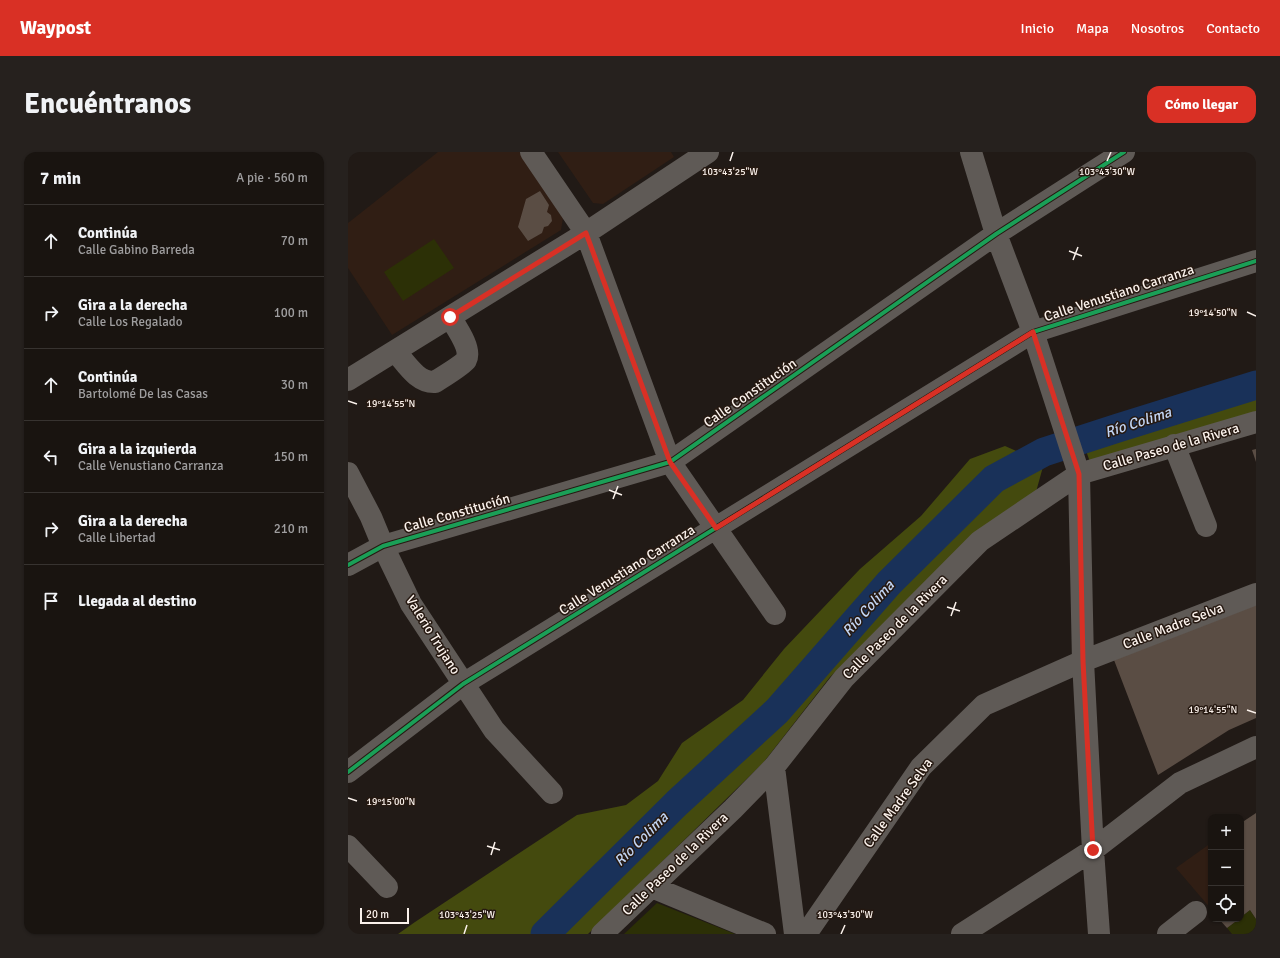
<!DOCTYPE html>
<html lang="es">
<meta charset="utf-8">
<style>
body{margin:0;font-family:Signika,sans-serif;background:#26211e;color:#f1f3f6}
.controls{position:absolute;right:12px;bottom:12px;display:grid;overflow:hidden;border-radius:8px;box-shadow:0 1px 3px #0004}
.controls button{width:36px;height:36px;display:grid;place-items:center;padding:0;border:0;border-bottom:1px solid #373330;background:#191410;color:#f1f3f6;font:20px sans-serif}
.scale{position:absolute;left:12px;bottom:10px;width:49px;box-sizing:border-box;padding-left:4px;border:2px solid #fbf2ec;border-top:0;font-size:11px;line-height:14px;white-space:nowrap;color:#fbf2ec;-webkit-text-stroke:3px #261911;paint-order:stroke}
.stop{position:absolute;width:12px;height:12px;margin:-9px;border:3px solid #d93025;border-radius:50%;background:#fff}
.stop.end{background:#d93025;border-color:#fff;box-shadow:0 1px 4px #0008}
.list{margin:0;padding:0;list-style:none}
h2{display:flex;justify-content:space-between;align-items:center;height:52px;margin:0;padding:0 16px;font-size:17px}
h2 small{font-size:13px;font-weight:400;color:#9f9e9f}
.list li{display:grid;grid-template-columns:26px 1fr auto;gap:12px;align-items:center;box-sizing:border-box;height:72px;padding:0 16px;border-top:1px solid #373330}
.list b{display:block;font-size:15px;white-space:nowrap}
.list p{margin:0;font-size:13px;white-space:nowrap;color:#9f9e9f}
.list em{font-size:13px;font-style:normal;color:#9f9e9f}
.icon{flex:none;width:22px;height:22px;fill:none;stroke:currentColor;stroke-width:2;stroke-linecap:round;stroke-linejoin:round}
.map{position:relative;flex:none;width:908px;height:782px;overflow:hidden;border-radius:12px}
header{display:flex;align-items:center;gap:24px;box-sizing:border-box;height:56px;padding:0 20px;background:#d93025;color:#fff}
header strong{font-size:19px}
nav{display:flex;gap:22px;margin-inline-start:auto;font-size:14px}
.intro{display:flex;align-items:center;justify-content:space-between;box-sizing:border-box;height:96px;padding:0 24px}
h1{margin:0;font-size:28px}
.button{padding:10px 18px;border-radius:12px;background:#d93025;color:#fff;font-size:14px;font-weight:700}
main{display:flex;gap:24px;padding:0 24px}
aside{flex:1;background:#191410;border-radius:12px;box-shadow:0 1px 3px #0004}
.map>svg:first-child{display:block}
</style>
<header>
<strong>Waypost</strong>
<nav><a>Inicio</a><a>Mapa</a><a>Nosotros</a><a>Contacto</a></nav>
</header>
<div class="intro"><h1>Encuéntranos</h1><a class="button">Cómo llegar</a></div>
<main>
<aside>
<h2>7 min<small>A pie · 560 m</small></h2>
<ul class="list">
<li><svg class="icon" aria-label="ahead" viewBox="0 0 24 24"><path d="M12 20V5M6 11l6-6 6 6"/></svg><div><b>Continúa</b><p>Calle Gabino Barreda</p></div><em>70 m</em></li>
<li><svg class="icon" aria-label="right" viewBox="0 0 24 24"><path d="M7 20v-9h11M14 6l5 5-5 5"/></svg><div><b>Gira a la derecha</b><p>Calle Los Regalado</p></div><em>100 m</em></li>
<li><svg class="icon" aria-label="ahead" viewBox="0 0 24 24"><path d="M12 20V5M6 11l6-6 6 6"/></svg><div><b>Continúa</b><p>Bartolomé De las Casas</p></div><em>30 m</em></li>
<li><svg class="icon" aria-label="left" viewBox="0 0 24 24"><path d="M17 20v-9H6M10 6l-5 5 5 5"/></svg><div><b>Gira a la izquierda</b><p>Calle Venustiano Carranza</p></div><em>150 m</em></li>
<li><svg class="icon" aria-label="right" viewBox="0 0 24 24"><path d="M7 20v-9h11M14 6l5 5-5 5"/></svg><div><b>Gira a la derecha</b><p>Calle Libertad</p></div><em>210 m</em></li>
<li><svg class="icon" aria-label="arrive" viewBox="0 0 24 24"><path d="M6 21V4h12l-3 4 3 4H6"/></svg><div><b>Llegada al destino</b></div></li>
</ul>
</aside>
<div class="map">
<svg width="908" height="782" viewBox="0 0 908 782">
<rect width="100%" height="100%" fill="#211a16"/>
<path fill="#301e14" d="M90,0H172L215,66L213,78L44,183L0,116V71Z
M210,0H323L326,5L255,52L245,51Z
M863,691V757L828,716Z"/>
<path fill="#2c3006" d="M86,87L106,116L55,149L36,120Z
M309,751L387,782H276Z
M902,758L908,767V782H884L879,776L891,767H893V765Z"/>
<path fill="#444a0e" d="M904,239L908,241V262L742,310L736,293L757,284L799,279L822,264L847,262L869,251Z
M657,294L696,311L688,340L634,376L482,525L415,611L240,782H50L67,770L229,663L278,653L310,629L334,591L395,548L436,497L512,417L573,364L622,307Z"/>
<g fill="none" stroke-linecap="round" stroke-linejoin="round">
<path stroke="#193159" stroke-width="29" d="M197,782L329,651L429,559L541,431L646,327L696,300L770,276L908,233"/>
</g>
<path fill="#5a4d44" d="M192,39L201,53L199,60L203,63L204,69L200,74L196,75L194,81L180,89L170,75L178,47Z
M908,297V310L904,298Z
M908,453V566L881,578L810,623L766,508Z
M908,661V767L902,758L893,765V671Z
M871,767H891L879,776Z"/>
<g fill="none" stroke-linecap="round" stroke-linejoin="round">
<path stroke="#5f5a56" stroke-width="22" d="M183,0L238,81L322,310L427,462
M623,0L648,82L685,180L731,322L735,509L745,698L751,782
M47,199C58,211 69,231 87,230C93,226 115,213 118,208C124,197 108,175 102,165
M0,228L238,81L360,0
M826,293L858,374
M0,321L23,365L35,394L63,452L146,578L204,641
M0,413L35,394L322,310L648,82L776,0
M426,615L447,782
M0,620L115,532L685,180L908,109
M0,694L39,735
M304,735L417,782
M254,782L385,657L426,615L496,526L632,389L731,322L908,270
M458,782L573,615L636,553L735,509L908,442
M614,782L745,698L832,631L908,595
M820,782L848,760"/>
<g stroke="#261911" stroke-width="6">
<path id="cycleway" d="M0,413L35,394L322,310L648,82L776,0
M0,620L115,532L685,180L908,109"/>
</g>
<use href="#cycleway" stroke="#1a9f57" stroke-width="4"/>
</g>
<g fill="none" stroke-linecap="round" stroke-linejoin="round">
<path stroke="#d93025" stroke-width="5" d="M102,165L238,81L322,310L368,376L685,180L731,322L735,509L745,698"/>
</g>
<path fill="none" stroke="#fbf2ec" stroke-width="1.5" d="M382,9L385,0M759,9L763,0M721,99L734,104M725,108L730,95M899,160L908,164M0,249L9,252M261,338L274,343M265,347L270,334M599,455L612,459M603,464L608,450M899,558L908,561M0,646L9,649M139,694L152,698M143,703L147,690M116,782L119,773M493,782L497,773"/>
<g text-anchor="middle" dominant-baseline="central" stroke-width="3" stroke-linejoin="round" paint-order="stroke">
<g font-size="14" fill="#fbf2ec" stroke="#261911">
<text transform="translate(771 141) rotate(-18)">Calle Venustiano Carranza</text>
<text transform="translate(402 241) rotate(-35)">Calle Constitución</text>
<text transform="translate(823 295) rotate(-16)">Calle Paseo de la Rivera</text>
<text transform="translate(109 361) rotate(-16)">Calle Constitución</text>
<text transform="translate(279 418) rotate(-32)">Calle Venustiano Carranza</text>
<text transform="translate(825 474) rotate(-21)">Calle Madre Selva</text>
<text transform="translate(547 475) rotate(-45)">Calle Paseo de la Rivera</text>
<text transform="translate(85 483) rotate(58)">Valerio Trujano</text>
<text transform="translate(550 651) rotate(-54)">Calle Madre Selva</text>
<text transform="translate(327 712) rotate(-44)">Calle Paseo de la Rivera</text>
</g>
<g font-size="15" font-style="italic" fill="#c1d4f3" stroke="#261911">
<text transform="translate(790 270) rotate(-18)">Río Colima</text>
<text transform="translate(520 456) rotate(-48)">Río Colima</text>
<text transform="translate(293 687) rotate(-45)">Río Colima</text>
</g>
</g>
<g font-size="10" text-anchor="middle" fill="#fbf2ec" stroke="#261911" stroke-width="3" stroke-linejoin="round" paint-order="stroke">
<text x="382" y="23">103°43'25"W</text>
<text x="759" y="23">103°43'30"W</text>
<text x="865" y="164">19°14'50"N</text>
<text x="43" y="255">19°14'55"N</text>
<text x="865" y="561">19°14'55"N</text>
<text x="43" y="653">19°15'00"N</text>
<text x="119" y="766">103°43'25"W</text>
<text x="497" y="766">103°43'30"W</text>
</g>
</svg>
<div class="controls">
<button>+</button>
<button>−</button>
<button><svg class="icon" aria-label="locate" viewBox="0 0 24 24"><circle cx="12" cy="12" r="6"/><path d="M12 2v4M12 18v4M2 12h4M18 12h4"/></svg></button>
</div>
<div class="scale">20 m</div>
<div class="stop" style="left:102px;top:165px"></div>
<div class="stop end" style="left:745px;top:698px"></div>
</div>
</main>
